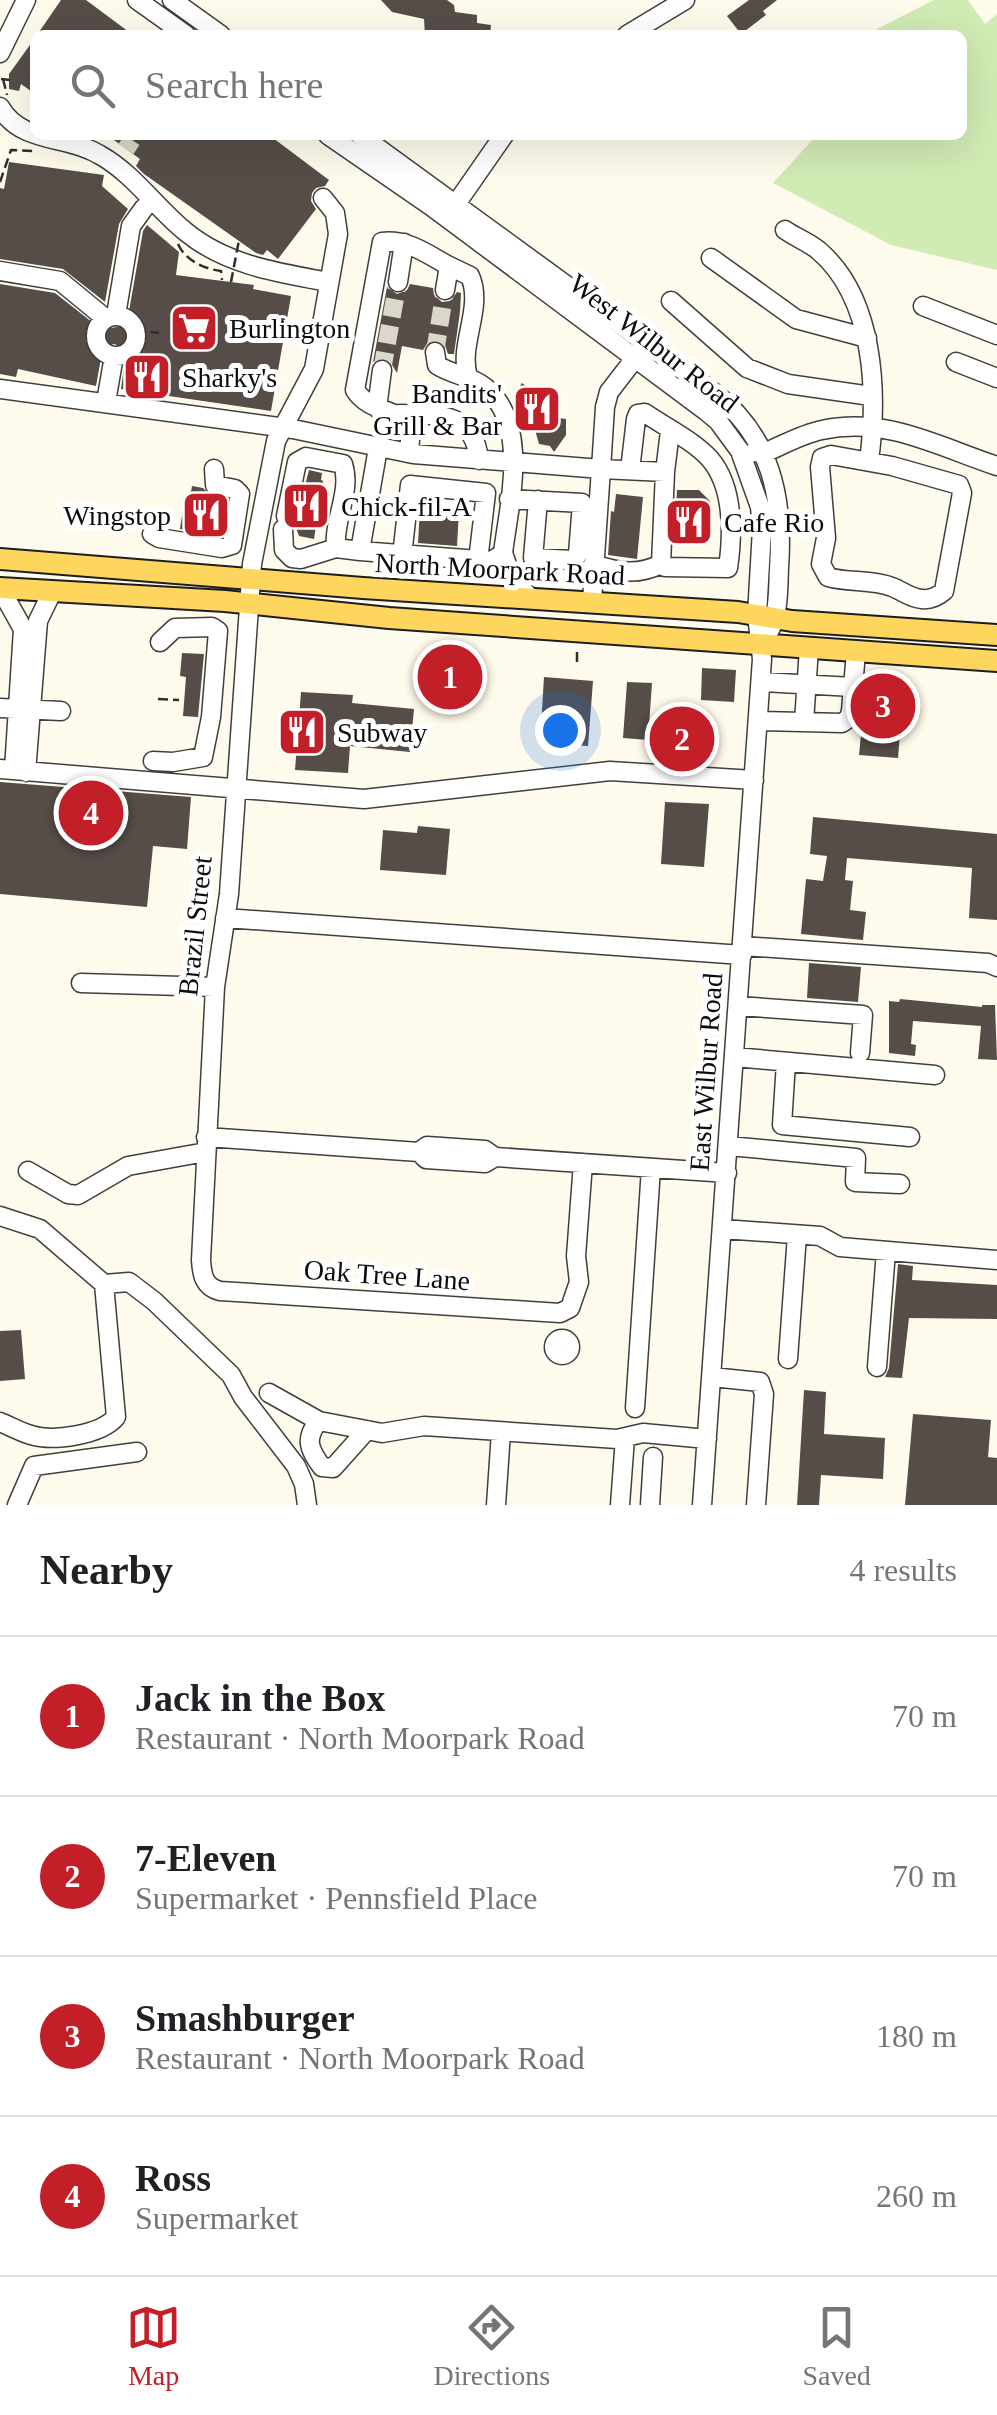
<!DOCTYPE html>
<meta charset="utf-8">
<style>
body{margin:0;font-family:"Times New Roman",serif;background:#f6f6f6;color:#202124}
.you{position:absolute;left:560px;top:730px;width:35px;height:35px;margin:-25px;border:8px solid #fff;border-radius:50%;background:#1a73e8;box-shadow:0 0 0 15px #1a73e833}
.badge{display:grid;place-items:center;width:65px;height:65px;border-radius:50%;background:#c21f28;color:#fff;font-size:32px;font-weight:700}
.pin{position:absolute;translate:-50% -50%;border:5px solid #fff;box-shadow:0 2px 10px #0006}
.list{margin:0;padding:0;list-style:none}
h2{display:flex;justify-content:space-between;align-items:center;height:130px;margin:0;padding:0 40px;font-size:42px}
h2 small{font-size:32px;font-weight:400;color:#757577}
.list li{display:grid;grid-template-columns:65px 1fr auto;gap:30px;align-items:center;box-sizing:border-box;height:160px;padding:0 40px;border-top:2px solid #e0e0e0}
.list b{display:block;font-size:38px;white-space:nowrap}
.list p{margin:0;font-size:32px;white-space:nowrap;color:#757577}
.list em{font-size:32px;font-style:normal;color:#757577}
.icon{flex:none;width:55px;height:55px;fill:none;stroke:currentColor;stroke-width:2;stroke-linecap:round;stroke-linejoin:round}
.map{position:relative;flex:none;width:997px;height:1505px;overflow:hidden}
.search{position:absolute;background:#fff;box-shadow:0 10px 40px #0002;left:30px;right:30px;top:30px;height:110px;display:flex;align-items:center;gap:25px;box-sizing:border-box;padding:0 35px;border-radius:15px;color:#757577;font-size:38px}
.sheet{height:770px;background:#fff}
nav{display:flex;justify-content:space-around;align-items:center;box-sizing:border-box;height:140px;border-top:2px solid #e0e0e0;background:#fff;font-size:28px;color:#757577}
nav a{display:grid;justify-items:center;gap:5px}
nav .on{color:#c21f28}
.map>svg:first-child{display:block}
</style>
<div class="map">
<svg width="997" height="1505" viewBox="0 0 997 1505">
<rect width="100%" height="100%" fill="#fffbec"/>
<path fill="#d1ebb4" d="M934,0H968L985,24L997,14V270L891,245L773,183L817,135H962V35H865Z"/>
<path fill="#564d48" d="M61,0H86L133,35H37Z
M381,0H447L454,5L455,12L477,15V23L491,25L490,35H425L424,19L392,12Z
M749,0H777L763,11L766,15L741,34L727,16Z
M35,38V94L21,84L19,91L9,89V74Z
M107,135H269L329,180L325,186L316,188L312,193L311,201L316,209L278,259L267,250L263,255L256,253L144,174L136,166L140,159Z
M9,162L104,175L102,186L128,209L119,224L105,302L63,269L0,259V188L4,189Z
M147,225L179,252L176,275L254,285L253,289L291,296L271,411L121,389L126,353L115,344L109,345L102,353L96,386L18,369L16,377L0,374V284L55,293L102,330L121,326L128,317L143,231Z
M410,284L433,288L434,295L442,302L450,301L457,292L461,293L460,312L454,354H448L445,345L439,340L428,342L423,350L402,346L397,373L389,360L383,358L373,362L387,287L397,294L407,290Z
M522,383L547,401L559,418L566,419V435L554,452L550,446L539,444L535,430L529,431L516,393Z
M309,470L322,473L321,480L323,481L314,539L299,536L295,525Z
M192,486L203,488L212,497L226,500L221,535L180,529L184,503L189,504Z
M677,490H699L710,501L712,524L703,535L696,526L675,525Z
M616,494L643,497L637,559L608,555L611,511L614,512Z
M420,508L459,511L457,546L418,543Z
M182,653L204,654L198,717L183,716L186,677L180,676Z
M440,658L464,660L461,696L437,695Z
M702,668L736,670L734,702L701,700Z
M544,677L593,681L588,746L540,743Z
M627,682L652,683L648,740L623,738Z
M301,692L353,695L352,703L414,709L410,752L350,746L348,773L295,770Z
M865,694L903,697L898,758L859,755Z
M671,722L694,723L692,756L669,754Z
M0,782L191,797L187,849L153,846L147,907L0,894Z
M665,802L709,804L704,867L661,864Z
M813,817L997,834V920L969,918L972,868L847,858L845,880L853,881L850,910L866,912L863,940L801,934L806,879L823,881L827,856L810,854Z
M418,826L450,829L446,875L380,870L383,830L417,833Z
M809,963L861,967L858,1002L807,998Z
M900,999L982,1007V1005H995L997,1060L978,1059L981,1026L913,1021L911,1044L916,1045L915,1056L889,1053V1001L899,1002Z
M898,1264L913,1266L912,1280L997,1285V1319L909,1318L902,1378L885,1377L889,1368Z
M21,1330L25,1379L0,1381V1331Z
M804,1390L826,1392L824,1434L885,1438L883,1479L821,1475L819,1505H797Z
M913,1414L991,1420L988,1457L997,1458V1505H905Z"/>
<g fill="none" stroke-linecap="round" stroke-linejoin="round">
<path stroke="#dbd7ca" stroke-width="18" stroke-dasharray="18 9" stroke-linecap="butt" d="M126,149L132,140
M435,352L445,290
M382,370L398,282"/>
<g stroke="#3f3f3f" stroke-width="21">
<path id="minor" d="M137,0L186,35
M172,0L221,35
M627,35L685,0
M0,53L26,0
M0,107C21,144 67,135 100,155C134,174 156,208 186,232C226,265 279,273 329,282
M328,135L431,206L706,411L718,421L740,451L760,507L762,529L757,615L762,659L702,1505
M360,135L713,392C771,436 784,498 779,568C778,589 779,611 770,630
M323,198L335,213L338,234L314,369L276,441L252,564L229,894L215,987L201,1260C202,1275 204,1287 220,1291L560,1313L570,1308L579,1282L576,1256L583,1163
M449,214L504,135
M785,230C795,237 808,242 818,250C875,298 878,393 869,461
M711,258L796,319L867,338
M449,266L470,276C484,308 458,344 468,377
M0,271L60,281L105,318
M398,282L404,243
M671,301L747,368L788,384L871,396
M923,306L997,335
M116,315L131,226L144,208
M96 336a20 20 0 1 1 40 0a20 20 0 1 1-40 0Z
M956,362L997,378
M0,389L293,429L413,454L601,469L605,407L609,392L646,344
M106,402L114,356
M377,408L382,370
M399,414C439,415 474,411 479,460
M754,452L764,453C783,445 802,434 822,430C886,416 939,447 997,466
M408,453C421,402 375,421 355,390L382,242C408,239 427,254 449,266L445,290
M831,455L892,466L959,485L962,493L944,591C937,597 931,600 922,599C909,598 903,591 892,587C872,579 848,583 828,577L821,564L826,538L820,467L822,458Z
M665,472L670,431
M509,499L582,503L578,554L573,560L533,558L538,500
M286,516L297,462L306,457L343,464C352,491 333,520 336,548L360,551L378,448
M283,529L284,550L292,558L301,559L336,548
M152,534L159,538L222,548L232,545L240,494L235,489L215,485L214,469
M360,551L492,561L503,553C509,504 530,426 486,388C472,376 452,375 437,365L435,352
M503,553L511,576L530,598
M402,556L410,485L486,493L478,561
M593,564C619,572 637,576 661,564
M0,588L23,629L14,770
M592,601L601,469L665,472L661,564L665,567L728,568C733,534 734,487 710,459C694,441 665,427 645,413L638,414L636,419L630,470
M761,682L853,687
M0,708L61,711
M758,721L842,723L849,718L851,711L856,652
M804,722L809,648
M153,761L173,762L203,757L211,717L218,631L212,627L175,628L160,642
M0,769L364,799L610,771L754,780
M26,772L38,621L52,592
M225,918L742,955
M743,946L988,963L997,967
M81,983L215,987
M739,1006L863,1015L860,1053
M735,1057L935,1075
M786,1062L782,1125L910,1137
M206,1137L419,1152L426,1159L485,1163L495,1157
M729,1146L856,1158L855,1182L900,1184
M419,1152L427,1146L485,1150L495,1157L727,1173
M28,1171L68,1194L78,1195L128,1166L206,1152
M0,1216L40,1229L104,1284L129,1282L154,1301L231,1375L243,1397L296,1466L304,1484L307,1505
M723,1229L820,1236L840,1247L997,1260
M554 1347a8 8 0 1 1 16 0a8 8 0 1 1-16 0Z
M788,1359L797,1235
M877,1367L886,1251
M712,1377L760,1382L764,1394L756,1505
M269,1393L319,1421L382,1433L424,1426L617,1439L643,1433L707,1439
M635,1408L651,1168
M319,1421C304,1438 309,1450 322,1467L333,1468L367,1430
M0,1422C10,1426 20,1432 31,1435C53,1442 101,1435 116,1417L104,1284
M17,1505L34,1466L137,1452
M496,1505L501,1432
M620,1505L625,1438
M650,1505L653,1457"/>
</g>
<g stroke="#1d1d1d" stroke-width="24">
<path id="major" d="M0,559L363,588L738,612L792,621L997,635
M0,588L225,601L389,618L997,661"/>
</g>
<path stroke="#2e2e2e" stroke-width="2.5" stroke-dasharray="10 5" stroke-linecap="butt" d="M1,79L10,80
M3,79L7,95
M0,182L11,150L34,151
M178,244C185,260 204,269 221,271L222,280
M136,330L159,333
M577,662V650
M158,699L179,700"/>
<use href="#minor" stroke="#fff" stroke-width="18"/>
<use href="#major" stroke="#fed65d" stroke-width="20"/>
<path stroke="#2e2e2e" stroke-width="2.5" stroke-dasharray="10 5" stroke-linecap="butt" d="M231,282L239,240"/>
</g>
<defs>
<g id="supermarket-square" transform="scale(2.5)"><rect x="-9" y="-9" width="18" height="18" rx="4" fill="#c21f28" stroke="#fff"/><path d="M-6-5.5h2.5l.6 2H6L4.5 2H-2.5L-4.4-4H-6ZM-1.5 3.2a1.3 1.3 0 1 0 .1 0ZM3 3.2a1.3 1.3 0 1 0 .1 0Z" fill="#fff"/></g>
<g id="restaurant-square" transform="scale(2.5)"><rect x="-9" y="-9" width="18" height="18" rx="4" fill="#c21f28" stroke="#fff"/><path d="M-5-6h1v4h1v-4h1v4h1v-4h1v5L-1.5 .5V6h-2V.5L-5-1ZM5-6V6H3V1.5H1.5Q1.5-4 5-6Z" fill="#fff"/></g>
</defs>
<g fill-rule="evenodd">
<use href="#supermarket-square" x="194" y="328"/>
<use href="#restaurant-square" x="147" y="377"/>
<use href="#restaurant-square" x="537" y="409"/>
<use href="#restaurant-square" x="306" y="506"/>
<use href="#restaurant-square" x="206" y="515"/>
<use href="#restaurant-square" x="689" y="522"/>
<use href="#restaurant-square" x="302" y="732"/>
</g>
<g text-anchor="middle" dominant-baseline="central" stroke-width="10" stroke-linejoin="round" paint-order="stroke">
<g font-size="28" fill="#0c0c0c" stroke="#fff" text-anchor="start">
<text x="229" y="328">Burlington</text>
<text x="182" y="377">Sharky's</text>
<text x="502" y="393" text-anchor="end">Bandits'<tspan x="502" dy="32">Grill &amp; Bar</tspan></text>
<text x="341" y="506">Chick-fil-A</text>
<text x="171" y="515" text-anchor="end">Wingstop</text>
<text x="724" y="522">Cafe Rio</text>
<text x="337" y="732">Subway</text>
</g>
<g font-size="28" fill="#0c0c0c" stroke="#fff">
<text transform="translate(654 343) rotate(38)">West Wilbur Road</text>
<text transform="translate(500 569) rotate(3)">North Moorpark Road</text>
<text transform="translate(195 926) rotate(-84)">Brazil Street</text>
<text transform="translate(706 1072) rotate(-86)">East Wilbur Road</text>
<text transform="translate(387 1275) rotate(4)">Oak Tree Lane</text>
</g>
</g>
</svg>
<div class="you"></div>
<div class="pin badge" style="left:450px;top:677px">1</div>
<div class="pin badge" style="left:682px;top:739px">2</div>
<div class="pin badge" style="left:883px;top:706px">3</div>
<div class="pin badge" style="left:91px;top:813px">4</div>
<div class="search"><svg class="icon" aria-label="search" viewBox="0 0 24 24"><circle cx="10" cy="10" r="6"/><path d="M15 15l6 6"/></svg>Search here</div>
</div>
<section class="sheet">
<h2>Nearby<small>4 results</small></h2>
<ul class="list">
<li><span class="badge">1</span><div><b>Jack in the Box</b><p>Restaurant · North Moorpark Road</p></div><em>70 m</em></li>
<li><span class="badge">2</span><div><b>7-Eleven</b><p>Supermarket · Pennsfield Place</p></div><em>70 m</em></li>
<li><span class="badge">3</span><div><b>Smashburger</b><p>Restaurant · North Moorpark Road</p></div><em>180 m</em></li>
<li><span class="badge">4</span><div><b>Ross</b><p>Supermarket</p></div><em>260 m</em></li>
</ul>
</section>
<nav>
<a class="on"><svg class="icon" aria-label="map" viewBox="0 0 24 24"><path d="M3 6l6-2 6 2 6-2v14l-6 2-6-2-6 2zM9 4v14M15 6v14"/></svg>Map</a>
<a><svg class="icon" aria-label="directions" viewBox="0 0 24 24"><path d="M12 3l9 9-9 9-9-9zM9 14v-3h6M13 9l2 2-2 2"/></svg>Directions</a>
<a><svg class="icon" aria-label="saved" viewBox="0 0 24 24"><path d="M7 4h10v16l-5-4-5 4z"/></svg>Saved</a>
</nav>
